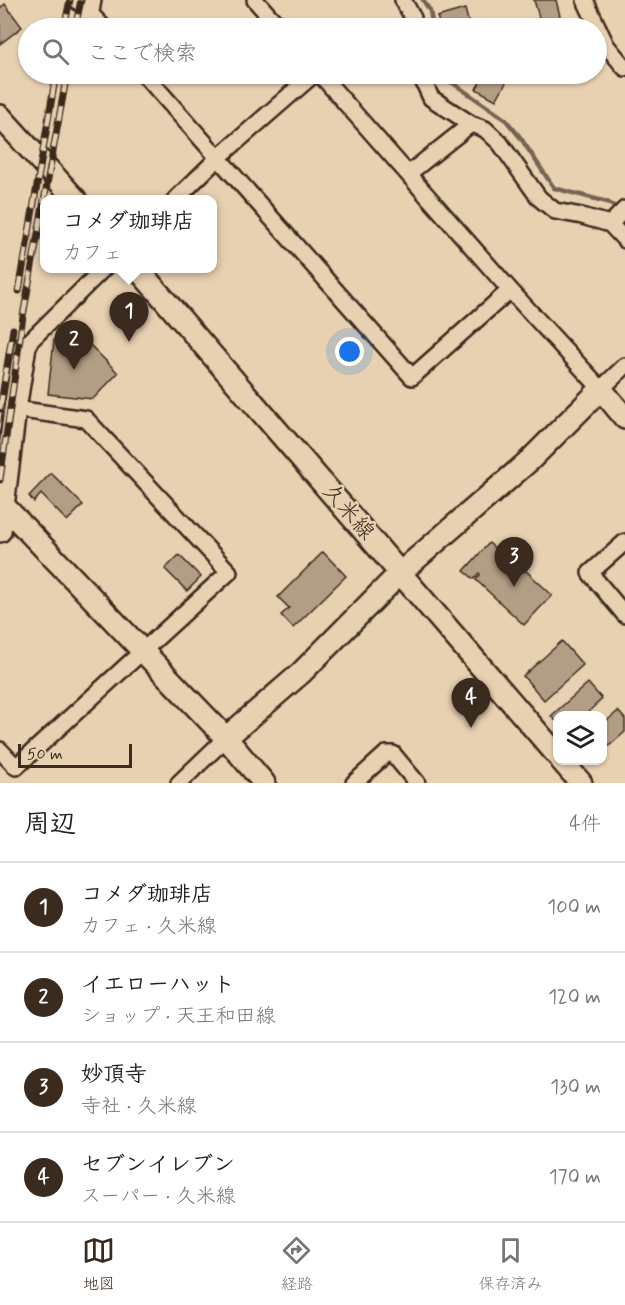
<!DOCTYPE html>
<html lang="ja">
<meta charset="utf-8">
<style>
body{margin:0;font-family:Mynerve,"Klee One",sans-serif;background:#f6f6f6;color:#222}
.controls{position:absolute;right:18px;bottom:18px;display:grid;overflow:hidden;border-radius:12px;box-shadow:0 2px 4px #0004}
.controls button{width:54px;height:54px;display:grid;place-items:center;padding:0;border:0;border-bottom:2px solid #e0e0e0;background:#fff;color:#222;font:30px sans-serif}
.scale{position:absolute;left:18px;bottom:15px;width:114px;box-sizing:border-box;padding-left:6px;border:3px solid #3b2a1e;border-top:0;font-size:16px;line-height:21px;white-space:nowrap;color:#3b2a1e;-webkit-text-stroke:4px #e8d1b1;paint-order:stroke}
.you{position:absolute;left:350px;top:352px;width:21px;height:21px;margin:-15px;border:4px solid #fff;border-radius:50%;background:#1a73e8;box-shadow:0 0 0 9px #1a73e833}
.badge{display:grid;place-items:center;width:39px;height:39px;border-radius:50%;background:#3b2a1e;color:#fff;font-size:20px;font-weight:700}
.pin{position:absolute;translate:-50% -50px;filter:drop-shadow(0 2px 3px #0008)}
.pin::after{content:'';position:absolute;top:32px;width:21px;height:18px;background:inherit;clip-path:polygon(0 0,100% 0,50% 100%)}
.popup{position:absolute;left:40px;top:195px;width:177px;height:78px;box-sizing:border-box;display:grid;place-content:center;border-radius:12px;background:#fff;filter:drop-shadow(0 2px 4px #0005);font-size:20px;white-space:nowrap;color:#767676}
.popup b{font-size:22px;color:#222}
.popup::after{content:'';position:absolute;left:50%;top:100%;margin-left:-12px;border:12px solid transparent;border-top-color:#fff}
.list{margin:0;padding:0;list-style:none}
h2{display:flex;justify-content:space-between;align-items:center;height:78px;margin:0;padding:0 24px;font-size:26px}
h2 small{font-size:20px;font-weight:400;color:#767676}
.list li{display:grid;grid-template-columns:39px 1fr auto;gap:18px;align-items:center;box-sizing:border-box;height:90px;padding:0 24px;border-top:2px solid #e0e0e0}
.list b{display:block;font-size:22px;white-space:nowrap}
.list p{margin:0;font-size:20px;white-space:nowrap;color:#767676}
.list em{font-size:20px;font-style:normal;color:#767676}
.icon{flex:none;width:33px;height:33px;fill:none;stroke:currentColor;stroke-width:2;stroke-linecap:round;stroke-linejoin:round}
.map{position:relative;flex:none;width:625px;height:783px;overflow:hidden}
.search{position:absolute;background:#fff;box-shadow:0 2px 4px #0004;left:18px;right:18px;top:18px;height:66px;display:flex;align-items:center;gap:15px;box-sizing:border-box;padding:0 21px;border-radius:33px;color:#767676;font-size:22px}
.sheet{height:438px;background:#fff}
nav{display:flex;justify-content:space-around;align-items:center;box-sizing:border-box;height:84px;border-top:2px solid #e0e0e0;background:#fff;font-size:16px;color:#767676}
nav a{display:grid;justify-items:center;gap:3px}
nav .on{color:#3b2a1e}
.map>svg:first-child{display:block}
</style>
<div class="map">
<svg width="625" height="783" viewBox="0 0 625 783">
<rect width="100%" height="100%" fill="#e8d1b1"/>
<filter id="ink" filterUnits="userSpaceOnUse"><feTurbulence type="fractalNoise" baseFrequency=".0167" numOctaves="2"/><feDisplacementMap in="SourceGraphic" scale="12" xChannelSelector="R" yChannelSelector="G"/><feConvolveMatrix kernelMatrix="1 2 1 2 8 2 1 2 1" color-interpolation-filters="sRGB"/></filter>
<g filter="url(#ink)">
<g fill="none" stroke-linecap="round" stroke-linejoin="round">
<path stroke="#776452" stroke-width="4.5" d="M423,0L430,11L433,28
M443,74L447,79L505,119L520,137L554,188L607,202L620,210"/>
</g>
<path fill="#b29e84" stroke="#3b2a1e" stroke-width="1.5" d="M534,0H556L562,24L542,28Z
M5,4L22,27L0,44V8Z
M465,9L470,28H441L437,17Z
M485,74H511L496,100L476,89Z
M70,325L118,373L93,399L48,394L54,340Z
M51,473L83,505L67,521L41,494L34,502L29,496Z
M489,543L521,572L524,569L552,595L524,625L476,580L480,575L479,573L474,579L464,571Z
M323,552L346,576L293,628L281,615L289,608L278,597Z
M179,555L201,577L187,591L165,569Z
M562,641L583,665L544,700L523,676Z
M588,683L602,699L584,716H558V723L551,716Z
M618,711L625,719V732L602,752V725Z"/>
<g fill="none" stroke-linecap="round" stroke-linejoin="round">
<g stroke="#3b2a1e" stroke-width="20">
<path id="street" d="M77,0L104,28
M255,0L280,28
M403,0L413,18L414,28
M585,0L606,45L625,68
M144,74L412,377L510,290
M320,74L510,290L601,389L625,366
M420,74L431,98L471,124L485,129L500,143L539,198L555,211L582,216L610,224
M408,174L471,124
M175,200L219,157L314,74
M625,209L610,224L625,240
M25,346L104,268
M625,542L590,573L625,615
M0,750L16,767L229,572L86,419L15,409
M179,783L226,738
M354,783L386,754H393L417,783"/>
</g>
<g stroke="#3b2a1e" stroke-width="26">
<path id="secondary" d="M88,11L90,0
M0,116L76,200
M137,268L558,756
M3,505L226,738L264,783
M0,531L15,409L25,346
M226,738L301,673L400,573L530,460L601,389L625,418
M561,760L581,783"/>
</g>
<use href="#street" stroke="#e8d1b1" stroke-width="15"/>
<use href="#secondary" stroke="#e8d1b1" stroke-width="21"/>
<g stroke="#3b2a1e" stroke-width="7">
<path id="rail" d="M64,28L70,0
M75,28L81,0
M19,291L56,74
M0,409L13,329
M0,480L23,316L67,74"/>
</g>
<use href="#rail" stroke="#e8d1b1" stroke-width="4.5" stroke-dasharray="14" stroke-linecap="butt"/>
</g>
</g>
<g text-anchor="middle" dominant-baseline="central" stroke-width="5" stroke-linejoin="round" paint-order="stroke">
<g font-size="22" fill="#3b2a1e" stroke="#e8d1b1">
<text transform="translate(348 512) rotate(49)">久米線</text>
</g>
</g>
</svg>
<div class="controls">
<button><svg class="icon" aria-label="layers" viewBox="0 0 24 24"><path d="M12 4l9 5-9 5-9-5zM3 14l9 5 9-5"/></svg></button>
</div>
<div class="scale">50 m</div>
<div class="you"></div>
<div class="pin badge" style="left:129px;top:342px">1</div>
<div class="popup"><b>コメダ珈琲店</b>カフェ</div>
<div class="pin badge" style="left:74px;top:370px">2</div>
<div class="pin badge" style="left:514px;top:587px">3</div>
<div class="pin badge" style="left:471px;top:728px">4</div>
<div class="search"><svg class="icon" aria-label="search" viewBox="0 0 24 24"><circle cx="10" cy="10" r="6"/><path d="M15 15l6 6"/></svg>ここで検索</div>
</div>
<section class="sheet">
<h2>周辺<small>4件</small></h2>
<ul class="list">
<li><span class="badge">1</span><div><b>コメダ珈琲店</b><p>カフェ · 久米線</p></div><em>100 m</em></li>
<li><span class="badge">2</span><div><b>イエローハット</b><p>ショップ · 天王和田線</p></div><em>120 m</em></li>
<li><span class="badge">3</span><div><b>妙頂寺</b><p>寺社 · 久米線</p></div><em>130 m</em></li>
<li><span class="badge">4</span><div><b>セブンイレブン</b><p>スーパー · 久米線</p></div><em>170 m</em></li>
</ul>
</section>
<nav>
<a class="on"><svg class="icon" aria-label="map" viewBox="0 0 24 24"><path d="M3 6l6-2 6 2 6-2v14l-6 2-6-2-6 2zM9 4v14M15 6v14"/></svg>地図</a>
<a><svg class="icon" aria-label="directions" viewBox="0 0 24 24"><path d="M12 3l9 9-9 9-9-9zM9 14v-3h6M13 9l2 2-2 2"/></svg>経路</a>
<a><svg class="icon" aria-label="saved" viewBox="0 0 24 24"><path d="M7 4h10v16l-5-4-5 4z"/></svg>保存済み</a>
</nav>
